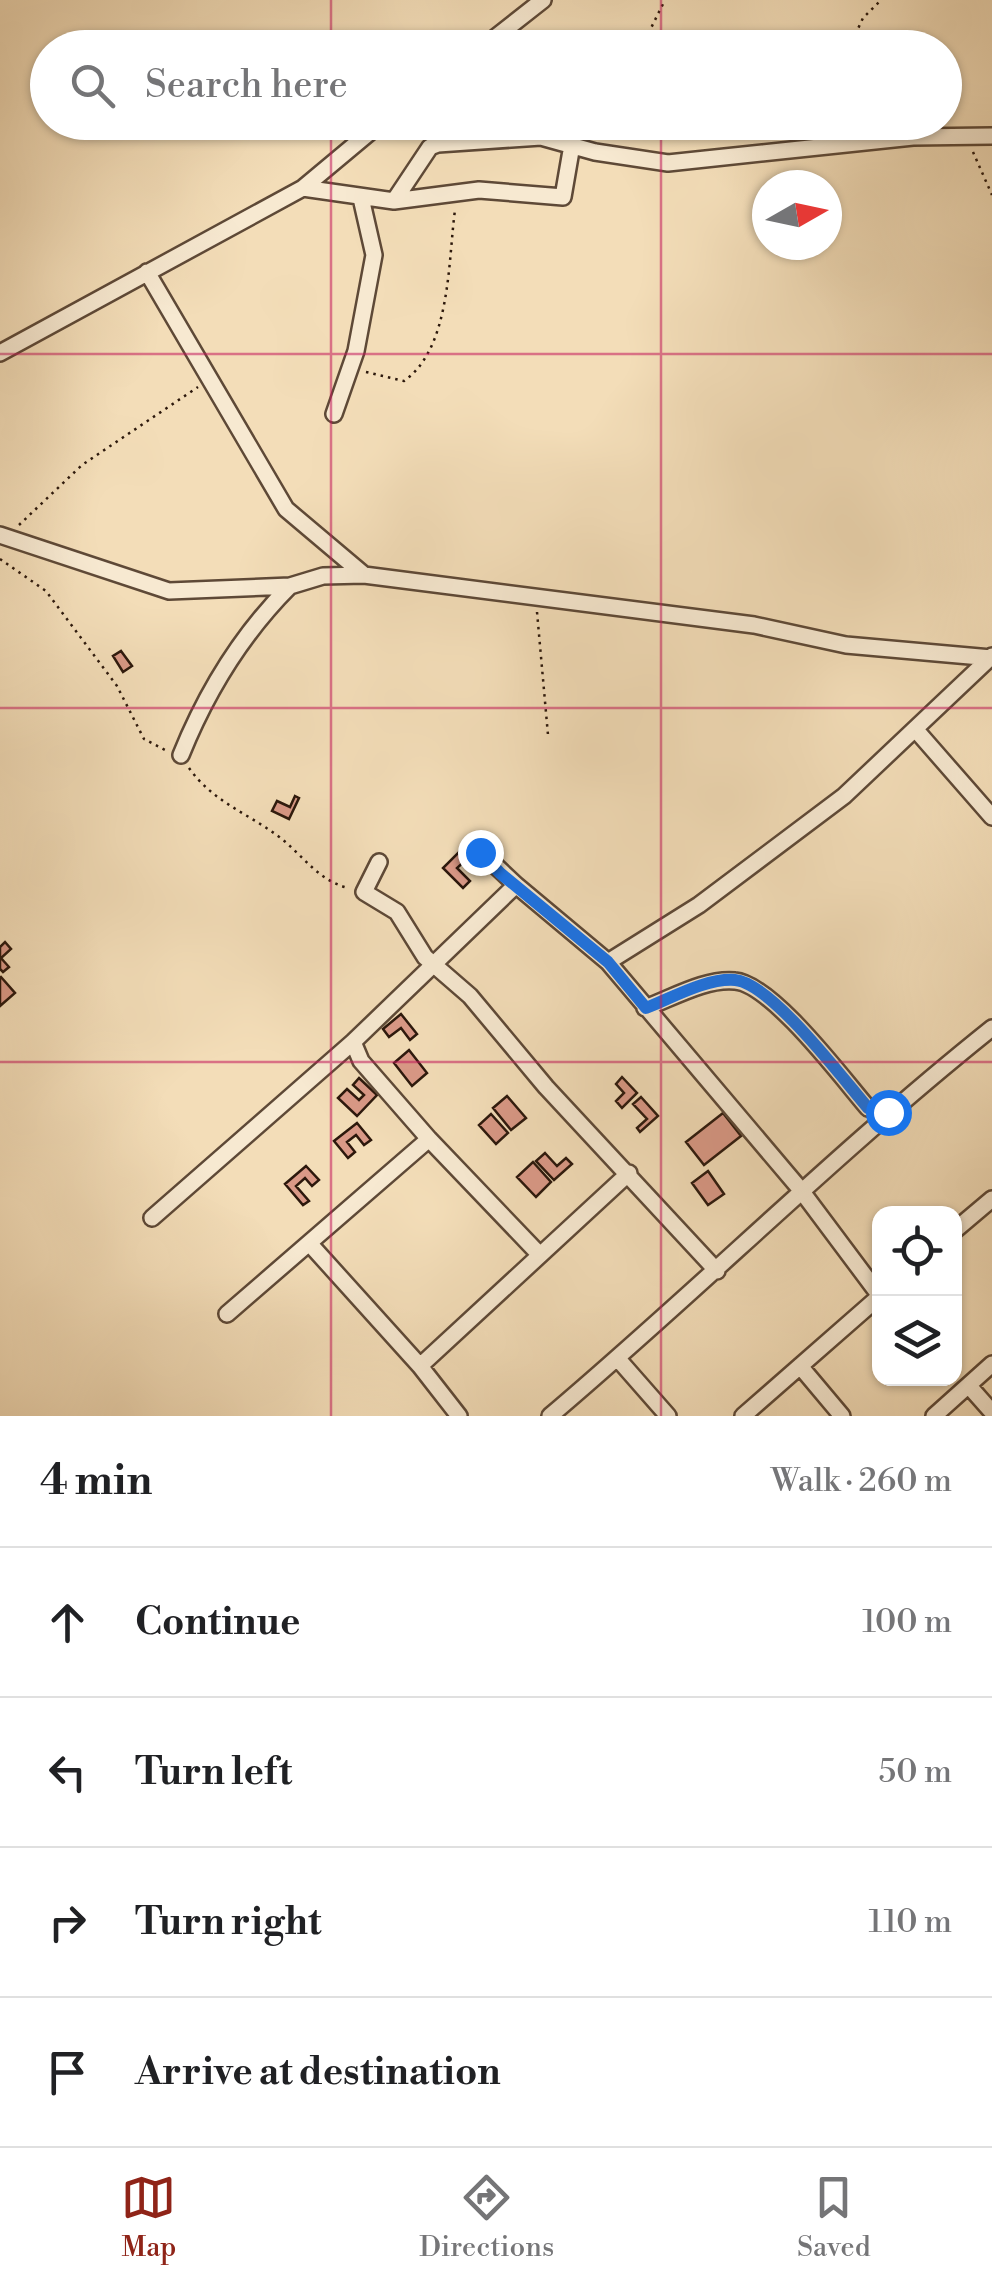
<!DOCTYPE html>
<meta charset="utf-8">
<style>
body{margin:0;font-family:"Libre Bodoni",serif;background:#f6f6f6;color:#202124}
.controls{position:absolute;right:30px;bottom:30px;display:grid;overflow:hidden;border-radius:20px;box-shadow:0 2px 8px #0004}
.controls button{width:90px;height:90px;display:grid;place-items:center;padding:0;border:0;border-bottom:2px solid #e0e0e0;background:#fff;color:#202124;font:50px sans-serif}
.compass{position:absolute;left:752px;top:170px;width:90px;height:90px;border-radius:50%;background:#fff;box-shadow:0 2px 8px #0004;rotate:81deg}
.stop{position:absolute;width:30px;height:30px;margin:-22px;border:8px solid #1a73e8;border-radius:50%;background:#fff}
.stop.end{background:#1a73e8;border-color:#fff;box-shadow:0 2px 10px #0008}
.list{margin:0;padding:0;list-style:none}
h2{display:flex;justify-content:space-between;align-items:center;height:130px;margin:0;padding:0 40px;font-size:42px}
h2 small{font-size:32px;font-weight:400;color:#757577}
.list li{display:grid;grid-template-columns:65px 1fr auto;gap:30px;align-items:center;box-sizing:border-box;height:150px;padding:0 40px;border-top:2px solid #e0e0e0}
.list b{display:block;font-size:38px;white-space:nowrap}
.list em{font-size:32px;font-style:normal;color:#757577}
.icon{flex:none;width:55px;height:55px;fill:none;stroke:currentColor;stroke-width:2;stroke-linecap:round;stroke-linejoin:round}
.map{position:relative;flex:none;width:992px;height:1416px;overflow:hidden}
.search{position:absolute;background:#fff;box-shadow:0 2px 8px #0004;left:30px;right:30px;top:30px;height:110px;display:flex;align-items:center;gap:25px;box-sizing:border-box;padding:0 35px;border-radius:55px;color:#757577;font-size:38px}
.sheet{height:730px;background:#fff}
nav{display:flex;justify-content:space-around;align-items:center;box-sizing:border-box;height:140px;border-top:2px solid #e0e0e0;background:#fff;font-size:28px;color:#757577}
nav a{display:grid;justify-items:center;gap:5px}
nav .on{color:#8f2418}
.map>svg:first-child{display:block}
</style>
<div class="map">
<svg width="992" height="1416" viewBox="0 0 992 1416">
<rect width="100%" height="100%" fill="#f3ddb8"/>
<filter id="stains"><feTurbulence type="fractalNoise" baseFrequency=".002" numOctaves="4"/><feColorMatrix values="0 0 0 0 .2 0 0 0 0 .09 0 0 0 0 .02 0 0 0 .5 -.17"/></filter>
<radialGradient id="worn" r=".72"><stop offset=".6" stop-color="#630" stop-opacity="0"/><stop offset="1" stop-color="#630" stop-opacity=".3"/></radialGradient>
<path fill="#da9987" stroke="#2c180c" stroke-width="2.5" d="M121,651L132,666L123,672L113,656Z
M295,796L299,798L289,819L272,811L277,801L290,807Z
M461,850L468,858L457,868L470,881L463,888L443,868Z
M5,942L11,949L1,958L9,967L3,972L0,969V947Z
M1,977L15,993L0,1006V978Z
M401,1014L417,1034L410,1040L401,1028L389,1037L383,1029Z
M409,1050L427,1073L412,1086L394,1063Z
M622,1077L637,1093L622,1108L616,1101L624,1093L616,1084Z
M359,1078L377,1095L357,1116L338,1098L347,1089L359,1100L364,1095L353,1085Z
M507,1096L526,1118L511,1130L493,1108Z
M641,1097L658,1116L640,1132L637,1128L647,1119L633,1104Z
M723,1113L741,1136L704,1165L686,1142Z
M491,1114L508,1133L496,1144L479,1125Z
M357,1123L371,1140L364,1145L356,1135L347,1142L355,1152L348,1158L334,1141Z
M545,1153L557,1166L566,1158L572,1164L554,1180L536,1161Z
M533,1162L551,1182L536,1197L517,1177Z
M306,1166L319,1180L312,1186L305,1178L296,1186L309,1201L303,1205L285,1184Z
M708,1171L724,1194L708,1205L692,1183Z"/>
<g fill="none" stroke-linecap="round" stroke-linejoin="round">
<g stroke="#5e4937" stroke-width="20">
<path id="minor" d="M482,48L543,0
M303,188L394,201L479,190L563,197L572,145
M394,201L430,147L438,144L541,137L595,152L668,163L913,137L992,136
M147,272L286,509L363,574
M0,353L303,188L382,122
M334,414L356,351L374,255L361,198
M0,535L169,591L290,586L323,576L364,575L754,625L846,645L992,658
M916,730L992,817
M181,755C206,693 243,633 290,586
M480,851L516,885
M379,862L364,892L397,912L425,957L470,996L546,1087L717,1271
M608,962L699,905L844,796L992,656
M645,1008C672,998 706,978 735,981C772,984 843,1079 868,1108L888,1111
M353,1042L361,1061L429,1139L538,1253
M152,1218L353,1042L516,885L608,962L800,1189L880,1296L743,1416
M954,1231L992,1199
M309,1243L420,1366L459,1416
M227,1314L429,1139
M618,1359L668,1416
M420,1366L629,1173
M800,1366L842,1416
M969,1386L992,1412
M550,1416C700,1289 838,1151 992,1028
M934,1416L992,1364"/>
</g>
<path stroke="#2c180c" stroke-width="2.5" stroke-dasharray="2.5 5" stroke-linecap="butt" d="M655,48L650,30L665,0
M849,48L863,18L881,0
M973,152L992,195
M366,372L404,381C451,348 448,261 455,210
M19,525L82,465L198,387
M0,559L46,591L117,686L144,739L169,752
M537,612L548,735
M189,768C212,801 247,813 278,836C303,855 317,880 348,888"/>
<use href="#minor" stroke="#f7e9d1" stroke-width="15"/>
</g>
<g fill="none" stroke-linecap="round" stroke-linejoin="round">
<path stroke="#1a73e8" stroke-width="12" d="M480,852L500,873L608,962L646,1008C672,998 706,978 735,980C771,983 843,1079 868,1108L888,1112"/>
</g>
<path fill="none" stroke="#c2185b" stroke-width="2.5" stroke-opacity="0.55" d="M331,0V48M661,0V48M331,122V1416M661,122V1416M0,354H992M0,708H992M0,1062H992"/>
<rect width="100%" height="100%" filter="url(#stains)"/>
<rect width="100%" height="100%" fill="url(#worn)"/>
</svg>
<div class="controls">
<button><svg class="icon" aria-label="locate" viewBox="0 0 24 24"><circle cx="12" cy="12" r="6"/><path d="M12 2v4M12 18v4M2 12h4M18 12h4"/></svg></button>
<button><svg class="icon" aria-label="layers" viewBox="0 0 24 24"><path d="M12 4l9 5-9 5-9-5zM3 14l9 5 9-5"/></svg></button>
</div>
<svg class="compass" viewBox="-18 -18 36 36"><path d="M0-13l5 13h-10z" fill="#e53935"/><path d="M0 13l5-13h-10z" fill="#757577"/></svg>
<div class="stop" style="left:888px;top:1112px"></div>
<div class="stop end" style="left:480px;top:852px"></div>
<div class="search"><svg class="icon" aria-label="search" viewBox="0 0 24 24"><circle cx="10" cy="10" r="6"/><path d="M15 15l6 6"/></svg>Search here</div>
</div>
<section class="sheet">
<h2>4 min<small>Walk · 260 m</small></h2>
<ul class="list">
<li><svg class="icon" aria-label="ahead" viewBox="0 0 24 24"><path d="M12 20V5M6 11l6-6 6 6"/></svg><div><b>Continue</b></div><em>100 m</em></li>
<li><svg class="icon" aria-label="left" viewBox="0 0 24 24"><path d="M17 20v-9H6M10 6l-5 5 5 5"/></svg><div><b>Turn left</b></div><em>50 m</em></li>
<li><svg class="icon" aria-label="right" viewBox="0 0 24 24"><path d="M7 20v-9h11M14 6l5 5-5 5"/></svg><div><b>Turn right</b></div><em>110 m</em></li>
<li><svg class="icon" aria-label="arrive" viewBox="0 0 24 24"><path d="M6 21V4h12l-3 4 3 4H6"/></svg><div><b>Arrive at destination</b></div></li>
</ul>
</section>
<nav>
<a class="on"><svg class="icon" aria-label="map" viewBox="0 0 24 24"><path d="M3 6l6-2 6 2 6-2v14l-6 2-6-2-6 2zM9 4v14M15 6v14"/></svg>Map</a>
<a><svg class="icon" aria-label="directions" viewBox="0 0 24 24"><path d="M12 3l9 9-9 9-9-9zM9 14v-3h6M13 9l2 2-2 2"/></svg>Directions</a>
<a><svg class="icon" aria-label="saved" viewBox="0 0 24 24"><path d="M7 4h10v16l-5-4-5 4z"/></svg>Saved</a>
</nav>
